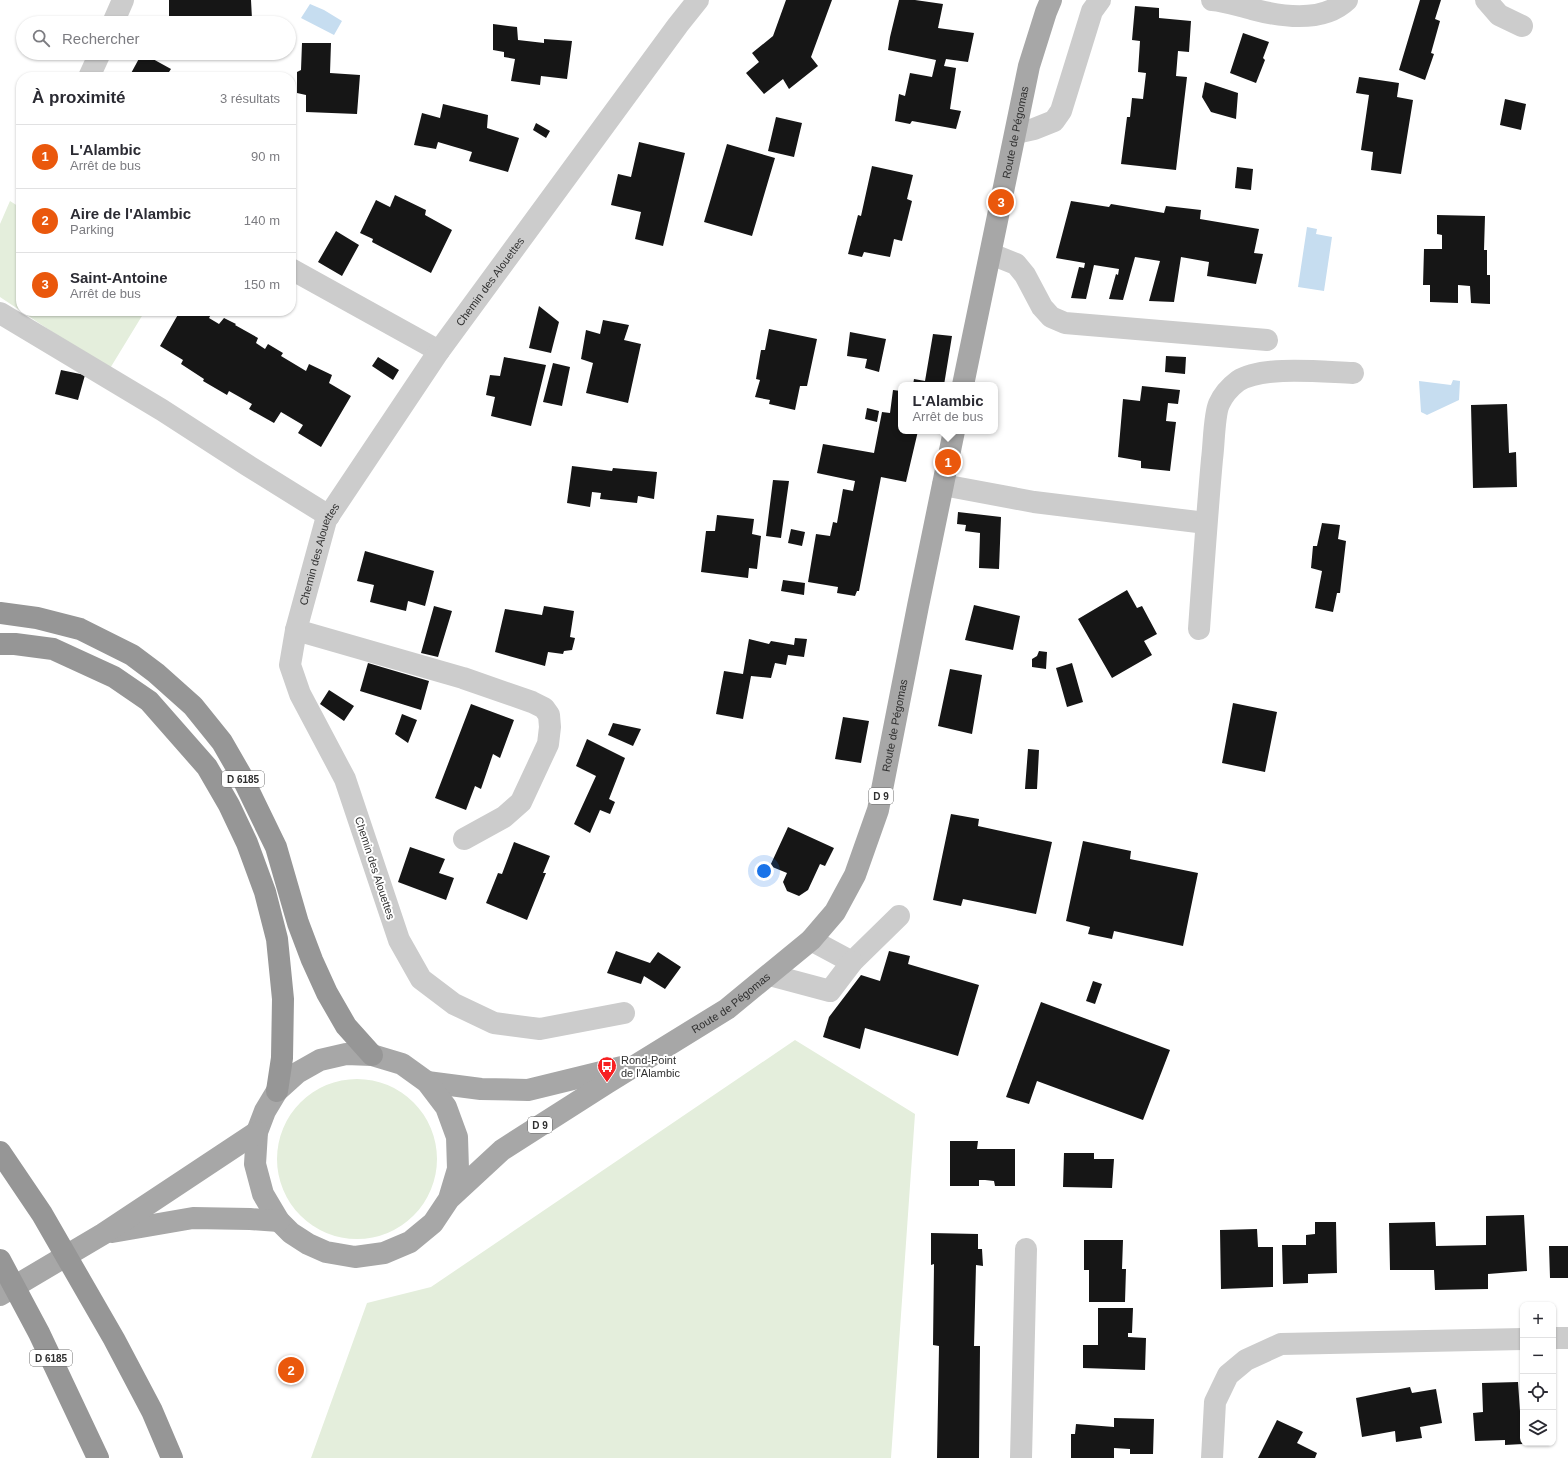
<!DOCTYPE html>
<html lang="fr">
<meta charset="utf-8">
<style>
body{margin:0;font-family:Arial,sans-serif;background:#f7f7f7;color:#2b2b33}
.controls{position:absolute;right:12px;bottom:12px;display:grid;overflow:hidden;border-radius:8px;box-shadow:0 1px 3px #0004}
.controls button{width:36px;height:36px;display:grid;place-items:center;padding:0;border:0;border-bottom:1px solid #e1e1e2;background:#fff;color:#2b2b33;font:20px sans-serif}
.you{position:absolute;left:764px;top:871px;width:14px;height:14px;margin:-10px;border:3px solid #fff;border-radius:50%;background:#1a73e8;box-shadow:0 0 0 6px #1a73e833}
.badge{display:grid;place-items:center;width:26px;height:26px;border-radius:50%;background:#ea580c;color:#fff;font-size:13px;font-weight:700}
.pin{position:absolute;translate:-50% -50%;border:2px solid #fff;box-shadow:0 1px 4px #0006}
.popup{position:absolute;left:898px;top:382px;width:100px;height:52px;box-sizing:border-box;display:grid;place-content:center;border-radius:8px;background:#fff;filter:drop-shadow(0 1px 3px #0005);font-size:13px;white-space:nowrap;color:#7c7c81}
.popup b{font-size:15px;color:#2b2b33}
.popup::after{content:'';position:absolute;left:50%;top:100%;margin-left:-8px;border:8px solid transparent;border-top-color:#fff}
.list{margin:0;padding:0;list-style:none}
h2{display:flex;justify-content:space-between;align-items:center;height:52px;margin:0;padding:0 16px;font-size:17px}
h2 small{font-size:13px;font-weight:400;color:#7c7c81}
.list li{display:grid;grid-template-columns:26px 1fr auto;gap:12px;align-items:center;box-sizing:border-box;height:64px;padding:0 16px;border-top:1px solid #e1e1e2}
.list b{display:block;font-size:15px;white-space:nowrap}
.list p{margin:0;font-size:13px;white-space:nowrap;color:#7c7c81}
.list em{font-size:13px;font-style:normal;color:#7c7c81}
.icon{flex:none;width:22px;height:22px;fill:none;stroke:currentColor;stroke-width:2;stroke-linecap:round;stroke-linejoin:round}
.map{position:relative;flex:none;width:1568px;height:1458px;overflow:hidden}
.search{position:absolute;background:#fff;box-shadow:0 1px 3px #0004;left:16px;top:16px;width:280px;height:44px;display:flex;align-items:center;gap:10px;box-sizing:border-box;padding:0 14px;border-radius:22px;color:#7c7c81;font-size:15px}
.panel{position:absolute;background:#fff;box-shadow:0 1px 3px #0004;left:16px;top:72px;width:280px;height:244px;border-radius:16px}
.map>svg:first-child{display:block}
</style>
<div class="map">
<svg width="1568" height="1458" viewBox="0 0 1568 1458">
<rect width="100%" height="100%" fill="#fff"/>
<path fill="#e4eedc" d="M10,201L21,208V311L0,297V224Z
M21,311H145L109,370Z
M795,1040L915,1114L891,1458H311L367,1303L431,1287Z
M277 1159a80 80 0 1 1 160 0a80 80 0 1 1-160 0Z"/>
<path fill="#c6ddf0" d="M310,4L324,10L342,21L334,35L301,18Z
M1307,227L1317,229L1316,234L1332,237L1324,291L1298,287Z
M1453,380L1460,381L1459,400L1427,415L1421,412L1419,381L1451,385Z"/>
<path fill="#161616" d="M169,0H251L252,19L169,21Z
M786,0H832L811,57L818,66L789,89L783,79L764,94L746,73L759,62L752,53L773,36Z
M899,0H915L943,4L938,28L974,33L968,62L946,59L944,66L956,68L950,109L961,111L956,129L912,121L910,124L895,121L899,94L905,96L910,73L932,77L936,60L888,50L890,37Z
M1420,0H1441L1435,19L1440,21L1431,53L1434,54L1425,80L1399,70Z
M1135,6L1159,8V18L1191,21L1189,52L1178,51L1176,76L1187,77L1176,170L1121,164L1127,117H1130L1132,98L1143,99L1146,73L1138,72L1140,41L1132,40Z
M493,24L517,27L518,40L544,43V39L572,41L567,79L541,76L540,85L511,81L515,59L504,57V52L493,50Z
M1243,33L1269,42L1263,58L1265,60L1256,83L1230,73Z
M302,43H331L330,73L360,75L357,114L306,112V95L297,93V72L301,70Z
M142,53L171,69L169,72L180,77L181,75L186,77H129Z
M1359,77L1399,83L1397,97L1413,100L1401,174L1371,170L1373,152L1361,150L1369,95L1356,93Z
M1205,82L1238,93L1236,119L1211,112L1202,97Z
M1505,99L1526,104L1521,130L1500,125Z
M443,104L488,115L487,128L519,138L508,172L469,161L472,152L438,142L436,149L414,145L422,113L440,118Z
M776,117L802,123L794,157L768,151Z
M536,123L550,131L546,138L533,130Z
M639,142L685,153L663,246L635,239L641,212L611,205L618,174L631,177Z
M727,144L775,158L752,236L704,222Z
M872,166L913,175L907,199L912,201L902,241L894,239L890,257L864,252L862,257L848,254L858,215L861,216Z
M1237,167L1253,169L1251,190L1235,188Z
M395,195L426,210L425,215L452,230L431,273L372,242L373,239L360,233L376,200L390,207Z
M1071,201L1109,207L1111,204L1164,213L1166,206L1201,210L1200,219L1259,229L1254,253L1263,254L1256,284L1207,276L1209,262L1181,257L1174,302L1149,301L1160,261L1135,257L1123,300L1109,299L1116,274L1118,275L1119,269L1094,265L1086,299L1071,298L1079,267L1084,268L1085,263L1056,258Z
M1437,215L1485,216L1484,250H1487V275H1490V304L1471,303L1470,286L1458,285V303L1430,302V285H1423L1424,249H1442V235L1437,234Z
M336,231L359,245L342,276L318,262Z
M539,306L559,322L551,353L529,348Z
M180,311H213L209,318L219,324L224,318L236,324L235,325L258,338L256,343L265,349L268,344L283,353L281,356L306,371L309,364L332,375L329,383L351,396L321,447L298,433L303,425L281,412L274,423L249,409L252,404L229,391L227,395L203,381L204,379L181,364L183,360L160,346Z
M603,320L629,325L624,340L641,344L628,403L586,393L593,363L581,359L586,330L600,334Z
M769,329L817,339L807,386H800L795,410L769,404L770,400L755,397L760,380L756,379L761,350H765Z
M850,332L886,339L879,372L865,368L867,359L847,356Z
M933,334L952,336L944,385H913L914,379L925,381Z
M1166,356L1186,357L1185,374L1165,372Z
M378,357L399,370L393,380L372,366Z
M504,357L546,365L531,426L491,416L495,397L486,395L490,375L500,376Z
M553,363L570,367L562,406L543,402Z
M61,370L85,375L78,400L55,394Z
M1142,386L1180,390L1178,404L1168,403L1166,421L1176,422L1170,471L1141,468V461L1118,457L1123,399L1140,401Z
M893,390L901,391V431H918L906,482L881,477L859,591H857L855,596L837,593L838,587L808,582L816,534L830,536L833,522L837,523L843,489L853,491L855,481L817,473L823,444L874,453L882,412L890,413Z
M1507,404L1509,453L1516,452L1517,487L1473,488L1471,405Z
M867,408L879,411L877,422L865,419Z
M572,466L612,471L613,468L657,472L654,499L638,496L637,503L600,499L601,493L592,492L590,507L567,503Z
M773,480L789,481L781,538L766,536Z
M958,512L1001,517L999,569L979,568L980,533L965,531L966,525L957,524Z
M717,515L754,519L752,534L761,536L757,569L749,568L748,578L701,572L706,531H715Z
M1322,523L1340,525L1338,539L1346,541L1340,593H1337L1333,612L1315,608L1322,571L1311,568L1313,546H1317Z
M791,529L805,532L802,546L788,543Z
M365,551L434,571L425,606L408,601L406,611L370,602L374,585L357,581Z
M783,580L805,583L804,595L781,591Z
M1127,590L1137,608L1142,606L1157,634L1144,641L1152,655L1112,678L1078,619Z
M974,605L1020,616L1013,650L965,640Z
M434,606L452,611L438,657L421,653Z
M544,606L574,611L570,637L575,638L572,650L564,651L563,654L548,652L545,666L495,652L505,609L542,615Z
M795,638L807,639L804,657L788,655L786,665L775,663L771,678L751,676L743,719L716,714L724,671L743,674L749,639L769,644L771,641L794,645Z
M1039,651L1047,652L1046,669L1032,667V659L1037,656Z
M368,663L429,681L421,710L360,691Z
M1072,663L1083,702L1067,707L1056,668Z
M950,669L982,675L972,734L938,726Z
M329,690L354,706L344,721L320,704Z
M1233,703L1277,712L1265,772L1222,763Z
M471,704L514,720L500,758L493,754L481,789L475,786L466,810L435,798Z
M402,714L417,720L408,743L395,734Z
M843,717L869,721L861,763L835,759Z
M613,723L641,729L633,746L608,735Z
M587,739L625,758L609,799L615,802L610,814L600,810L590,833L574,824L596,776L576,766Z
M1028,749L1039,750L1037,789H1025Z
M951,814L979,819L978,826L1052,842L1036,914L963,899L961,906L933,900Z
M788,827L834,848L825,866L820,864L808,890L799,896L787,891L783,882L787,873L770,866Z
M1083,841L1131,851L1130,859L1198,873L1183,946L1114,931L1112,939L1088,934L1090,927L1066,921Z
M514,842L550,856L543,873H546L527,920L486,903L498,873L502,874Z
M410,847L445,859L439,873L454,878L446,900L398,882Z
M616,951L650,963L658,952L681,967L665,989L644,976L641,984L607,973Z
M889,951L910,956L908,964L979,985L958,1056L865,1028L860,1049L823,1037L829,1017L861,975L880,981Z
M1093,981L1102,984L1095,1004L1086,1001Z
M1041,1002L1170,1050L1143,1120L1037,1081L1029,1104L1006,1097Z
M950,1141H978L977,1149H1015V1186H995L994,1181L985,1180H979V1186H950Z
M1064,1153H1094V1159H1114L1112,1188L1063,1187Z
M1524,1215L1527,1271L1488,1274V1289L1435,1290L1434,1270H1390L1389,1223L1435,1222L1436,1246L1486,1245V1216Z
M1315,1222H1336L1337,1273L1308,1274V1283L1283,1284L1282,1245H1306V1235L1315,1234Z
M1257,1229L1258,1247H1273V1287L1221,1289L1220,1230Z
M931,1233L978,1234V1249H982L983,1266L976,1265L974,1346H980L979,1458H937L939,1346L933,1345L934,1264L931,1265Z
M1084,1240H1123L1122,1269H1126L1125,1302H1089V1270H1084Z
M1549,1246H1568V1278H1550Z
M1098,1308H1133L1132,1333H1128V1337L1146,1338L1145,1370L1083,1368V1345H1098Z
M1518,1382L1520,1411H1523V1444L1505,1445V1440L1475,1441L1473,1413L1483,1412L1482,1383Z
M1410,1387L1412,1393L1436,1389L1442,1423L1420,1427L1422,1438L1396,1442L1395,1431L1362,1437L1356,1398Z
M1114,1418L1154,1419L1153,1454H1130V1449L1114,1448V1458H1071V1434H1075L1076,1424L1114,1427Z
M1277,1420L1303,1432L1297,1443L1317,1453L1315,1458H1258Z"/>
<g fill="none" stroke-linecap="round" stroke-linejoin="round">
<g stroke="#ccc" stroke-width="22">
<path d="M1212,0C1226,1 1239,6 1252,9C1282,17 1323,23 1347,0"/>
<path d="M1486,0L1499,15L1522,26"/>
<path d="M113,23L123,0"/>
<path d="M89,77L100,53"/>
<path d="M1016,133L1034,129L1054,121L1061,111L1092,11L1100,0"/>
<path d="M991,254L1016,264L1025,275L1042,307L1051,317L1065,323L1267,340"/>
<path d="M291,269L439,351"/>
<path d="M0,313L162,410L247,465L329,516"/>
<path d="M943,485L1034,502L1206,523"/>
<path d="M1199,629C1203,572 1207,515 1212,459C1214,445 1214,415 1219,404C1223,395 1230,387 1238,381C1263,365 1323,372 1353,373"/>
<path d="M296,630L463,678L532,702L544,708L549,715L550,727L548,744L521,802L504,817L464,839"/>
<path d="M811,940L852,962L899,916"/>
<path d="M770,975L830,991L852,962"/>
<path id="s1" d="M624,1013L540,1029L494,1023L454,1004L421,979L399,940L345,779L300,694L290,665L296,630L326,520L439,351L678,25L698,0"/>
<path d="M1553,1338H1568"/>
<path d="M1021,1458L1026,1249"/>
<path d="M1212,1458L1215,1402L1228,1375L1246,1360L1281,1344L1523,1339"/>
</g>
<g stroke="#a7a7a7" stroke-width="22">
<path id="s2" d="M963,385L1029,66L1046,12L1051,0"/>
<path d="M427,1082L481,1089L528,1090L622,1067"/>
<path id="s3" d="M449,1199L458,1169L457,1137L446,1107L427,1082L402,1064L372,1055L346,1054L320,1060L297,1073L277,1091L265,1111L257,1132L255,1164L263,1194L279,1221L291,1233L308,1244L326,1252L355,1257L384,1253L410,1242L433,1223L449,1199L502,1150L607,1083L727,1009L811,940L835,912L855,875L878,810L918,606L954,431"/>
<path d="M112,1232L193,1218L250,1219L279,1221"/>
<path d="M0,1295L103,1234L257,1132"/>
</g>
<path stroke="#969696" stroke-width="22" d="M0,613L37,618L80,629L132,655L156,673L193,706L222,742L241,775L276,847L298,923L312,960L327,993L346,1026L372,1055
M0,644H15L53,649L114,677L149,701L207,767L229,805L247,843L265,892L277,939L283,999L282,1058L277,1091
M0,1152L42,1214L114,1339L152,1411L172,1458
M0,1260L39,1333L98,1458"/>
</g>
<defs>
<g id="bus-pin" transform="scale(1)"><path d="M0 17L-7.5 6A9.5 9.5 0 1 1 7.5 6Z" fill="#f72123" stroke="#fff"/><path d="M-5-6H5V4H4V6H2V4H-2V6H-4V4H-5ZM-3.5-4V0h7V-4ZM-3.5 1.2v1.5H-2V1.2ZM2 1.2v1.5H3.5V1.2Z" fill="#fff"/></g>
</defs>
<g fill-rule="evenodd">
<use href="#bus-pin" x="607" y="1066"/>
</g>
<g text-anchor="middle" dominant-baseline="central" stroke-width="4" stroke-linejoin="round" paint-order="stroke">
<g fill="#fff" stroke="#6d6d6d" stroke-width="1">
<rect x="222" y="771" width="42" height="16" rx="3"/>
<rect x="869" y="788" width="24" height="16" rx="3"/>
<rect x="528" y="1117" width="24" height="16" rx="3"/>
<rect x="30" y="1350" width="42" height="16" rx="3"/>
</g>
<g font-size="10" font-weight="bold" fill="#2f2f2f">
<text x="243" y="779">D 6185</text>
<text x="881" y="796">D 9</text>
<text x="540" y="1125">D 9</text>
<text x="51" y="1358">D 6185</text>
</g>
<g font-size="11" fill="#2f2f2f" stroke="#fff">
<text stroke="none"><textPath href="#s2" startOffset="258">Route de Pégomas</textPath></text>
<text stroke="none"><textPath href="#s1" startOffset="998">Chemin des Alouettes</textPath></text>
<text stroke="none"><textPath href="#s1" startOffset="674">Chemin des Alouettes</textPath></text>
<text stroke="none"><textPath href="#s3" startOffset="1318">Route de Pégomas</textPath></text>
<text transform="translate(375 868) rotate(72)">Chemin des Alouettes</text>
<text stroke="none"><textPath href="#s3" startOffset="982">Route de Pégomas</textPath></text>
</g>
<g font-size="11" fill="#2f2f2f" stroke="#fff" text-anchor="start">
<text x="621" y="1060">Rond-Point<tspan x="621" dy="13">de l'Alambic</tspan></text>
</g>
</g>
</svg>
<div class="controls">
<button>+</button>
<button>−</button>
<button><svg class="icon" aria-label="locate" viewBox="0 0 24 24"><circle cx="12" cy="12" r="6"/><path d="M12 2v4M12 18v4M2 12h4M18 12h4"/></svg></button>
<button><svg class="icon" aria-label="layers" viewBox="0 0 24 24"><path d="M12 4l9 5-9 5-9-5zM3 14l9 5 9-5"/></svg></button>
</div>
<div class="you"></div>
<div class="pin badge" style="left:948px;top:462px">1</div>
<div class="popup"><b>L'Alambic</b>Arrêt de bus</div>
<div class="pin badge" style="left:291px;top:1370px">2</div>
<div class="pin badge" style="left:1001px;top:202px">3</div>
<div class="search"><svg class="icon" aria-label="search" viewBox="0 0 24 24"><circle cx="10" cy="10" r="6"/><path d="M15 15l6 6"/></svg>Rechercher</div>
<section class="panel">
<h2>À proximité<small>3 résultats</small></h2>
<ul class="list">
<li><span class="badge">1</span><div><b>L'Alambic</b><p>Arrêt de bus</p></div><em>90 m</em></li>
<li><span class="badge">2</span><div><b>Aire de l'Alambic</b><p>Parking</p></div><em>140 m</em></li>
<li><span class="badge">3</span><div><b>Saint-Antoine</b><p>Arrêt de bus</p></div><em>150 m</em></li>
</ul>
</section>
</div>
